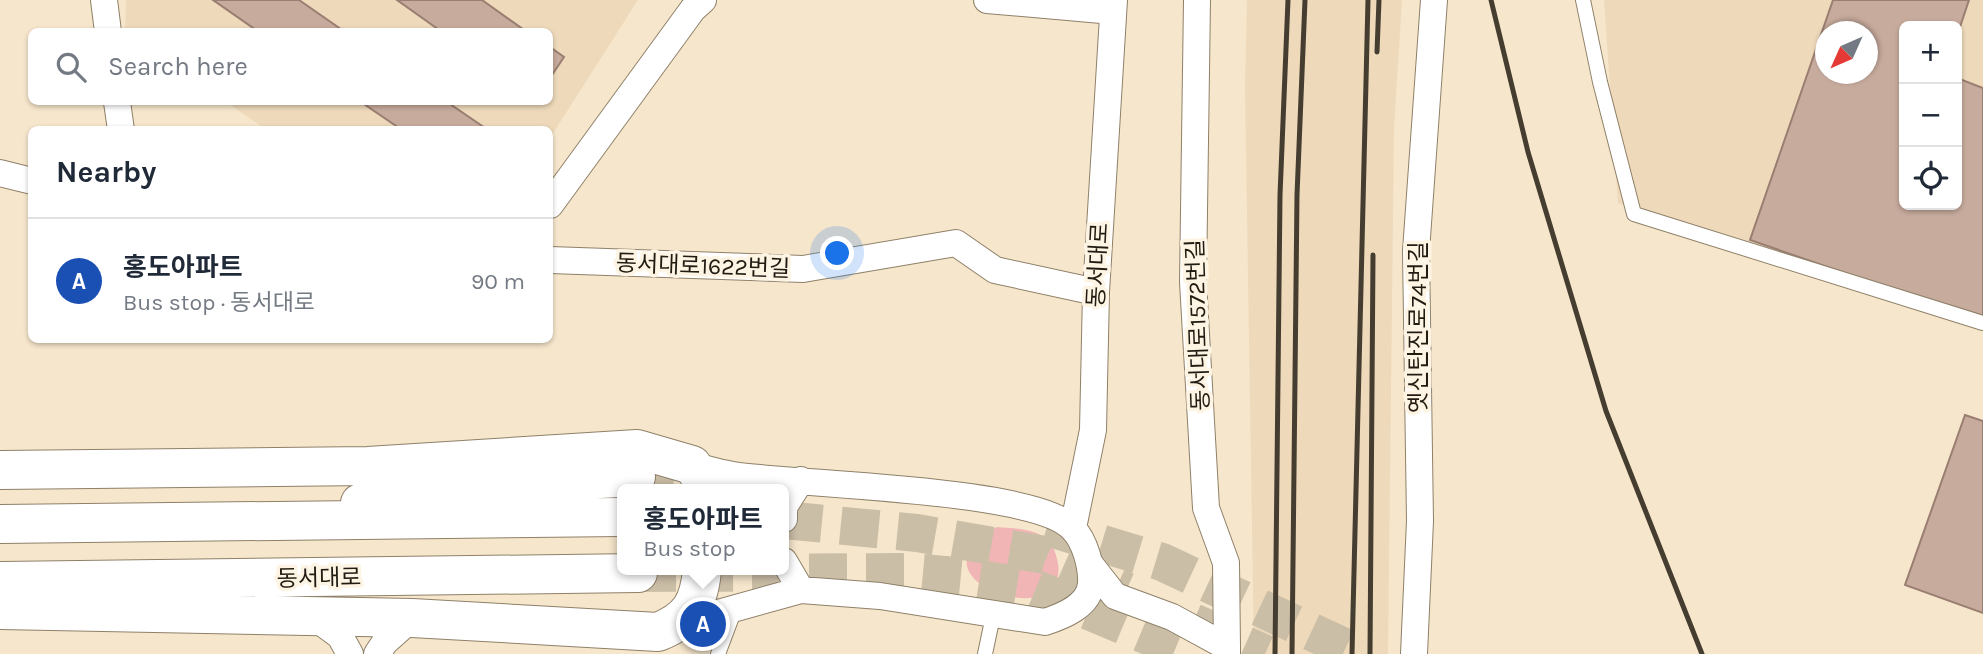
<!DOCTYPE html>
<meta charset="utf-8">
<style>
body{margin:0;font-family:Karla,"Noto Sans KR",sans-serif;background:#f2f2f3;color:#1f2937}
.controls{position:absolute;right:21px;top:21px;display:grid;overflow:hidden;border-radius:10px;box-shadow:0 2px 5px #0004}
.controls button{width:63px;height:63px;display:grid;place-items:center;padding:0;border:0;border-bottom:2px solid #e0e1e3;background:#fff;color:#1f2937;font:35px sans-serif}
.compass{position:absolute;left:1815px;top:21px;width:63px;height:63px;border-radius:50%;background:#fff;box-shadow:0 2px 5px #0004;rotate:225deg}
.you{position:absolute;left:838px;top:254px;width:24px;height:24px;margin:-18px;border:5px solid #fff;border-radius:50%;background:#1a73e8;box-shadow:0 0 0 10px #1a73e833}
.badge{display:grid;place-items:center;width:46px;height:46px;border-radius:50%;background:#6953cc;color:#fff;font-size:23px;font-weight:700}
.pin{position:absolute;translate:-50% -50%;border:4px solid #fff;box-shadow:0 2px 7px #0006}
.popup{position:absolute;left:617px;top:484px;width:172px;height:91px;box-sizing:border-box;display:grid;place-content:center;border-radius:10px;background:#fff;filter:drop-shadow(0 2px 5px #0005);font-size:23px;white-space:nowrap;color:#747a83}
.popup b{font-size:26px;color:#1f2937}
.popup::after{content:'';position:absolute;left:50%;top:100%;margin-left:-14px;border:14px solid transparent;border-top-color:#fff}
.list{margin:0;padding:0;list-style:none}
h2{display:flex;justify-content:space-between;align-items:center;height:91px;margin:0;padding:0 28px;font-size:30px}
h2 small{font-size:23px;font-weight:400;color:#747a83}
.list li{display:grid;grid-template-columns:46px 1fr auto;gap:21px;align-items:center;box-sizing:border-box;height:126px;padding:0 28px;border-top:2px solid #e0e1e3}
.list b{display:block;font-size:26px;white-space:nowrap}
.list p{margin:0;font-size:23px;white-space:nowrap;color:#747a83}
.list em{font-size:23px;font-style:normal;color:#747a83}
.icon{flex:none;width:38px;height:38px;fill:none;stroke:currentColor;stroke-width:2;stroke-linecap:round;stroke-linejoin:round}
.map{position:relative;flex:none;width:1983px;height:654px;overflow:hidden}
.search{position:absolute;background:#fff;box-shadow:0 2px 5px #0004;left:28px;top:28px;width:525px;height:77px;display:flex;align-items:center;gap:18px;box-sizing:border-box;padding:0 24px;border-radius:10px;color:#747a83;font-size:26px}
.panel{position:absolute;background:#fff;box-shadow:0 2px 5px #0004;left:28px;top:126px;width:525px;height:217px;border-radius:10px}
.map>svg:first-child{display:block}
</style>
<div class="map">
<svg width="1983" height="654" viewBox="0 0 1983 654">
<rect width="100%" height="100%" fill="#f6e6cc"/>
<path fill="#eed9ba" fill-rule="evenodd" d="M126,0H638L550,138V130L266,129L226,102H550V32L125,31Z
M1247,0H1402L1394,128L1388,654H1254L1245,87Z
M1604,0H1983V330L1618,203ZM1904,26H1957V205H1904ZM1826,32H1868V74H1826Z"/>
<path fill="#f1b5b6" d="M997,527C1024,529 1051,529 1057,559C1060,570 1059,580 1051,589C1027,618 913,573 997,527Z"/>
<path fill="#c7ab9d" stroke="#997e71" stroke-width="2" fill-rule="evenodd" d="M213,0H299L345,32H259Z
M397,0H482L527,32H442Z
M1833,0H1969L1957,36V26H1904V205H1957V78L1983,88V321L1750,240ZM1826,32H1868V74H1826Z
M550,47L564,57L550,78Z
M361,102H447L488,130H402Z
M1965,415L1983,421V613L1905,585Z"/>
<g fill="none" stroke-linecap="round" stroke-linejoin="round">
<path stroke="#cbbea7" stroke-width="38" stroke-dasharray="38 19" stroke-linecap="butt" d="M636,477L727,485
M784,520L917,533L1045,555L1126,591
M1047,527L1162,562L1359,654
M638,573L914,572L967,577L1034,588L1191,654
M1193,622L1265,654"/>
<g stroke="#8f8069" stroke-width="16">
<path id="lane" d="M1583,0L1600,82L1634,214L1983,323
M718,654L735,609
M985,654L993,616"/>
</g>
<g stroke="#8f8069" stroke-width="28">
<path id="street" d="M104,0L108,32
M987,0L1113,11
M1197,0L1193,282L1206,508L1226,563L1227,647
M117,102L121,130
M0,173L32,181
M550,205L693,9L703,0
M550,260L803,269L956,243L995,270L1096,292
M784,519V507L801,480
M1073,528L1093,430L1096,292L1114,0
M784,561L801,590
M1090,564L1115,596L1172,617L1227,647V654
M313,616L340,636L350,654
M675,625L801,590L880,596L1045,622C1063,616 1089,606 1091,584C1092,567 1085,541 1073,529C1037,488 796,485 733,475C720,473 706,469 692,465
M377,654L385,642L412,618
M1414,654L1420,521L1416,251L1434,0"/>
</g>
<g stroke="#8f8069" stroke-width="40">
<path id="primary" d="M0,470L368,466L637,449L692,465L709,489
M360,503L423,489L636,477
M0,524L622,517
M0,581L638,573
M0,610L412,618L658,632C690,619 699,603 702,570"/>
</g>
<use href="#lane" stroke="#fff" stroke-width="14"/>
<use href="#street" stroke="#fff" stroke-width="26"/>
<use href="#primary" stroke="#fff" stroke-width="38"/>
<path stroke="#443d30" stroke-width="5" d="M1491,0L1528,152L1606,411L1702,654
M1377,52L1379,0
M1275,654L1280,195L1288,0
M1292,654L1297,195L1305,0
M1352,654L1368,0
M1370,654L1373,255"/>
</g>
<g text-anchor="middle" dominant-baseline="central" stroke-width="7" stroke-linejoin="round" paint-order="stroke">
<g font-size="23" fill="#211c12" stroke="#fef4e4">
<text transform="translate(1098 265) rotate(-87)">동서대로</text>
<text transform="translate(703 266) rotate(2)">동서대로1622번길</text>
<text transform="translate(1198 325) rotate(-92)">동서대로1572번길</text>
<text transform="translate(1418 327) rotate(-90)">옛신탄진로74번길</text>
<text transform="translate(319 578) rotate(-1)">동서대로</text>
</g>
</g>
</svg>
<div class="controls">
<button>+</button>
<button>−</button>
<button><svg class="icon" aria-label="locate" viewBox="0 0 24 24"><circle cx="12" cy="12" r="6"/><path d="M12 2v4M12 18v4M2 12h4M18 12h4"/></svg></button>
</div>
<svg class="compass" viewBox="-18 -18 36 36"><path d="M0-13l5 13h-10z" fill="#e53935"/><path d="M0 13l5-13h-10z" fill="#747a83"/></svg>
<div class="you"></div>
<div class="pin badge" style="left:703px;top:624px;background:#1a4fb4">A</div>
<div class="popup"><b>홍도아파트</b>Bus stop</div>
<div class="search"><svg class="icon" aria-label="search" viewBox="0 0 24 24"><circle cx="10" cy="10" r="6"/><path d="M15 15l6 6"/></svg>Search here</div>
<section class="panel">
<h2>Nearby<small></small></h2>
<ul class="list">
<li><span class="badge" style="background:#1a4fb4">A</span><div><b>홍도아파트</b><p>Bus stop · 동서대로</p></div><em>90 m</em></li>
</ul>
</section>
</div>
